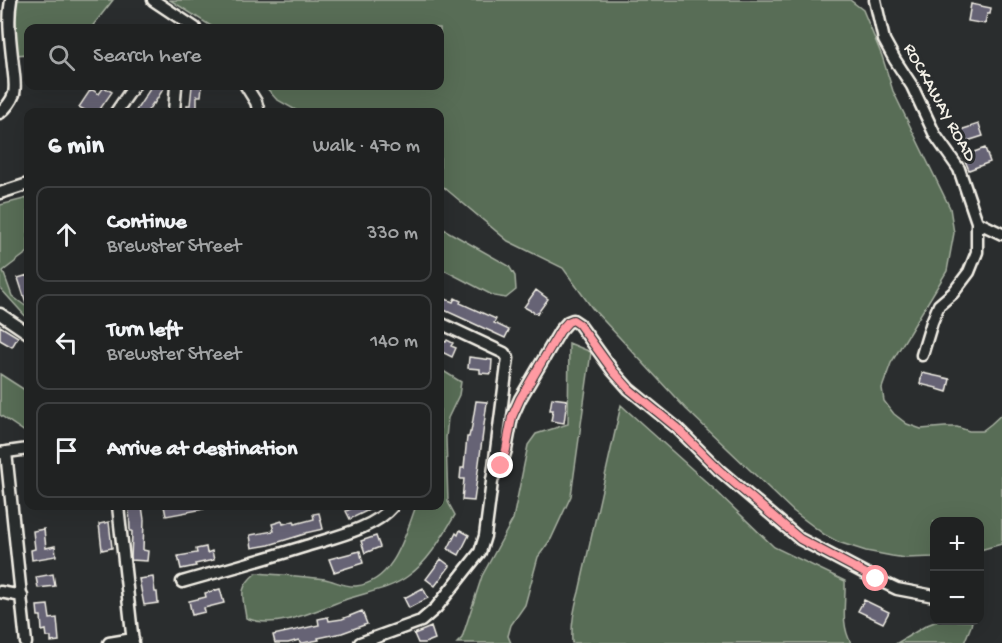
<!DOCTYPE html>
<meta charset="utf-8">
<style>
body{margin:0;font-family:"Gochi Hand",sans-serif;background:#2d2f2f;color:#f1f3f6}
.controls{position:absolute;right:18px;bottom:18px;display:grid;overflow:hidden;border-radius:12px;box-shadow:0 6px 24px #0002}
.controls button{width:54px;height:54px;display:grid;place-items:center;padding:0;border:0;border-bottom:2px solid #3d3f40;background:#202222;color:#f1f3f6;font:30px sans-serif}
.stop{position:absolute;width:18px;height:18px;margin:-14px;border:4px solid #ff9aa2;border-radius:50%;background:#fff}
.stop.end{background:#ff9aa2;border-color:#fff;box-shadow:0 2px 6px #0008}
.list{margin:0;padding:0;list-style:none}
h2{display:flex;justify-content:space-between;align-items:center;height:78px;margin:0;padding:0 24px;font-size:26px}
h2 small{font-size:20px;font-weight:400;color:#a2a4a5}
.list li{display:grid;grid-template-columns:39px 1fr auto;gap:18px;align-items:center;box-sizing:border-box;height:96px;margin:0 12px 12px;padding:0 12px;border:2px solid #3d3f40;border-radius:12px}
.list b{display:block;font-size:22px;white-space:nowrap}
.list p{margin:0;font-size:20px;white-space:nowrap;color:#a2a4a5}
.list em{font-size:20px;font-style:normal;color:#a2a4a5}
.icon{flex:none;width:33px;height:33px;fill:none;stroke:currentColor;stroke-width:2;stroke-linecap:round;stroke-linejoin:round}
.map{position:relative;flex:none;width:1002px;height:643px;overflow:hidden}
.search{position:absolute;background:#202222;box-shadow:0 6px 24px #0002;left:24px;top:24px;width:420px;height:66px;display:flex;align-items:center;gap:15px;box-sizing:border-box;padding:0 21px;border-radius:12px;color:#a2a4a5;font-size:22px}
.panel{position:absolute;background:#202222;box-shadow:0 6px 24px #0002;left:24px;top:108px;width:420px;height:402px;border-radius:12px}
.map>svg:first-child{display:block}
</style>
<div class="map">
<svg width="1002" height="643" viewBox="0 0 1002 643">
<rect width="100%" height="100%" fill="#2a2d2e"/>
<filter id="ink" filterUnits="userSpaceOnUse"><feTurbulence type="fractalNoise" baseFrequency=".0167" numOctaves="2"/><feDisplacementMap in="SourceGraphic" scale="12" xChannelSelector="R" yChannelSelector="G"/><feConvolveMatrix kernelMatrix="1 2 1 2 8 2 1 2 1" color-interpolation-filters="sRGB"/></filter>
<g filter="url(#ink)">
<path fill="#596d57" stroke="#a6afa0" stroke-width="1.5" d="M15,0H113L91,28H28V54L16,55Z
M170,0H850L863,10L882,56L893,91L950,208L954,233L947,271L891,363L882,388L884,401L894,414L907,424L921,429L945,427H957L969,431H982L991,424L1002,414V544L980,550V522H934V557L906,558L892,556L866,551L838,542L825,535L793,511L686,409L592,308L563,268L508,241L440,184V112H299L276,99L265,86H440V28H214Z
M28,198V252L3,271L12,296L28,308V319L0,288V205Z
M440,227L509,266L515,276L516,290L506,298L494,296L440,268Z
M569,343L591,352L571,496L551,539L538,557L525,605L511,625L508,636L511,643H457L462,638L482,576L513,519L528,445L536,434L568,424Z
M440,369L461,382L459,395L448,418L446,438L448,502L455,515C442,537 429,561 408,576C391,589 367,592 347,599C318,609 277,631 246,618C243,596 237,589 256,573C279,575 302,576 325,579C335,581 345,587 356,586C394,582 405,535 416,506H440Z
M0,374L28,392V434L0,415Z
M621,405L713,488L774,547L845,581C846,603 840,623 851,643H572C571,626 574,608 579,592Z
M940,620L972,621L971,626L964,643H897L927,625Z"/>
<path fill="#666375" stroke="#f4f1e8" stroke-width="1.5" d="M971,4L991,8L990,14H987L985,24L968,21Z
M152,86H165L154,104L153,103L147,112H135Z
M192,86H202L201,96H197V112H187V105H190Z
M104,87L112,92L98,112H88L79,107L91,89L99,94Z
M979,124L983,136L961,143L957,131Z
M985,148L990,162L969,170L963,156Z
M28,275V306H27L18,278Z
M536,290L548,299L537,314L524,307Z
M443,298L453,302L455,298L461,301L460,303L496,319L494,323L509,330L505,338L440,308Z
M0,326L18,337L12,347L0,340Z
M440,340L446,342L447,340L453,343L451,346L456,348L452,357L440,351Z
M469,357L492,360L491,374L480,373V369L468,368Z
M922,373L950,379L947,392L937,389V388L920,384Z
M552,398L567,400L564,423L551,421L553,410H550Z
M476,401L487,402L474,501L462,500L464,479H460L461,468H464L467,437H469L470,432H471Z
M129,506H142L144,520L143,550L148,551L147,561L131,560L132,531H130Z
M164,506H203L204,509L166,516Z
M357,506H377L350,519L346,511Z
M319,513L323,529L305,533V534L269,545L252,548L250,535L274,531L272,524L282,521L283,524L294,521L295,524L314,519L313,514Z
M109,522L112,548L102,550L99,524Z
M44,529L46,548L55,546L56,556L32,560L31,550L35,549L33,531Z
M460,530L469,535L459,555L448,549L456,533L458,535Z
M376,536L380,547L365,553L361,541Z
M206,547L207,553L212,551L214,560L195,564L196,566L181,569L178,556L197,553L196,549Z
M360,551L363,563L334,572L329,559Z
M441,559L450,566L435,586L426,579Z
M53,574L55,586L38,588L36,577Z
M153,577L155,592H157L158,603L144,605L139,579Z
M423,588L428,598L409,608L404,598Z
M220,589L224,603L204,608L205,612L192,615L189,601L206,597L205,593Z
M864,600L889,612L883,623L858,611Z
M48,605L50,619L57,618L59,641L51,642V637H47L46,630L42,631L41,616H38L37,606Z
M362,611L367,624L342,633L318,638L319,640L303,643H300L299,640L288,643H275L273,635L319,625L318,619L328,617L329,621L342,619Z
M431,627L435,639L425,643H418L414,634Z"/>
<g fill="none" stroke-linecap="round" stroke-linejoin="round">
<g stroke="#f4f1e8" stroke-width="15">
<path id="minor" d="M153,0L195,28
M875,0L884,40L895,60L912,86L935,135L959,169L977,222V252L969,272L953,293L939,305L932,322L922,355
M246,86L256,102L259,112
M116,112L134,86
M174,112L176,86
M0,113C6,108 11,102 14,94C16,85 14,75 13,66C11,45 7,21 11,0
M0,193L28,184
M977,222L1002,234
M0,314L28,333
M6,452L26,643
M0,453L28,449
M492,479L501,466L506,450L512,417L520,399L560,331L568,322L573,320L579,324L613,371L629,389L677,428L719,470L800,539L876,579L897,589L934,596
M118,506L133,643
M182,582C224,570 265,559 306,546C334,537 374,529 393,506
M0,592L22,596
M109,643L133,639
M360,643L421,621L436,608L480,552L485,536L508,358L504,353L440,323"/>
</g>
<use href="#minor" stroke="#2a2d2e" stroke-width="10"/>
</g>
</g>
<g fill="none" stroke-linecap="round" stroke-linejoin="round" filter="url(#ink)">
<path stroke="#ff9aa2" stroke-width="8" d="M501,466L506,450L512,417L520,399L560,331L568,322L573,320L579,324L613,371L629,389L677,428L719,470L800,539L876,579"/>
</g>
<g text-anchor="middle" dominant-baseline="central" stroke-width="6" stroke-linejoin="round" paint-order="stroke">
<g font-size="18" fill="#f4f1e8" stroke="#2a2d2e">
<text transform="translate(939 103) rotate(61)">ROCKAWAY ROAD</text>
</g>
</g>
</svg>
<div class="controls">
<button>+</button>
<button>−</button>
</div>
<div class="stop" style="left:876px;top:579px"></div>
<div class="stop end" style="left:501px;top:466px"></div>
<div class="search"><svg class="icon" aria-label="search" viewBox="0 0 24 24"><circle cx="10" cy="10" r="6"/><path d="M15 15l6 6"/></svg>Search here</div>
<section class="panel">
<h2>6 min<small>Walk · 470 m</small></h2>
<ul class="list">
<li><svg class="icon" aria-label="ahead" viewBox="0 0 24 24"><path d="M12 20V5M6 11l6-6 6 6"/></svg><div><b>Continue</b><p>Brewster Street</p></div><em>330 m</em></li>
<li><svg class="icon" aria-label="left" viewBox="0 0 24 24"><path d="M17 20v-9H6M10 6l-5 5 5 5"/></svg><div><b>Turn left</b><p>Brewster Street</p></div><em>140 m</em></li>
<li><svg class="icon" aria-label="arrive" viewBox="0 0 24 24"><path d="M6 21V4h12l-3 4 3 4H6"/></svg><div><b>Arrive at destination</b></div></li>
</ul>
</section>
</div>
